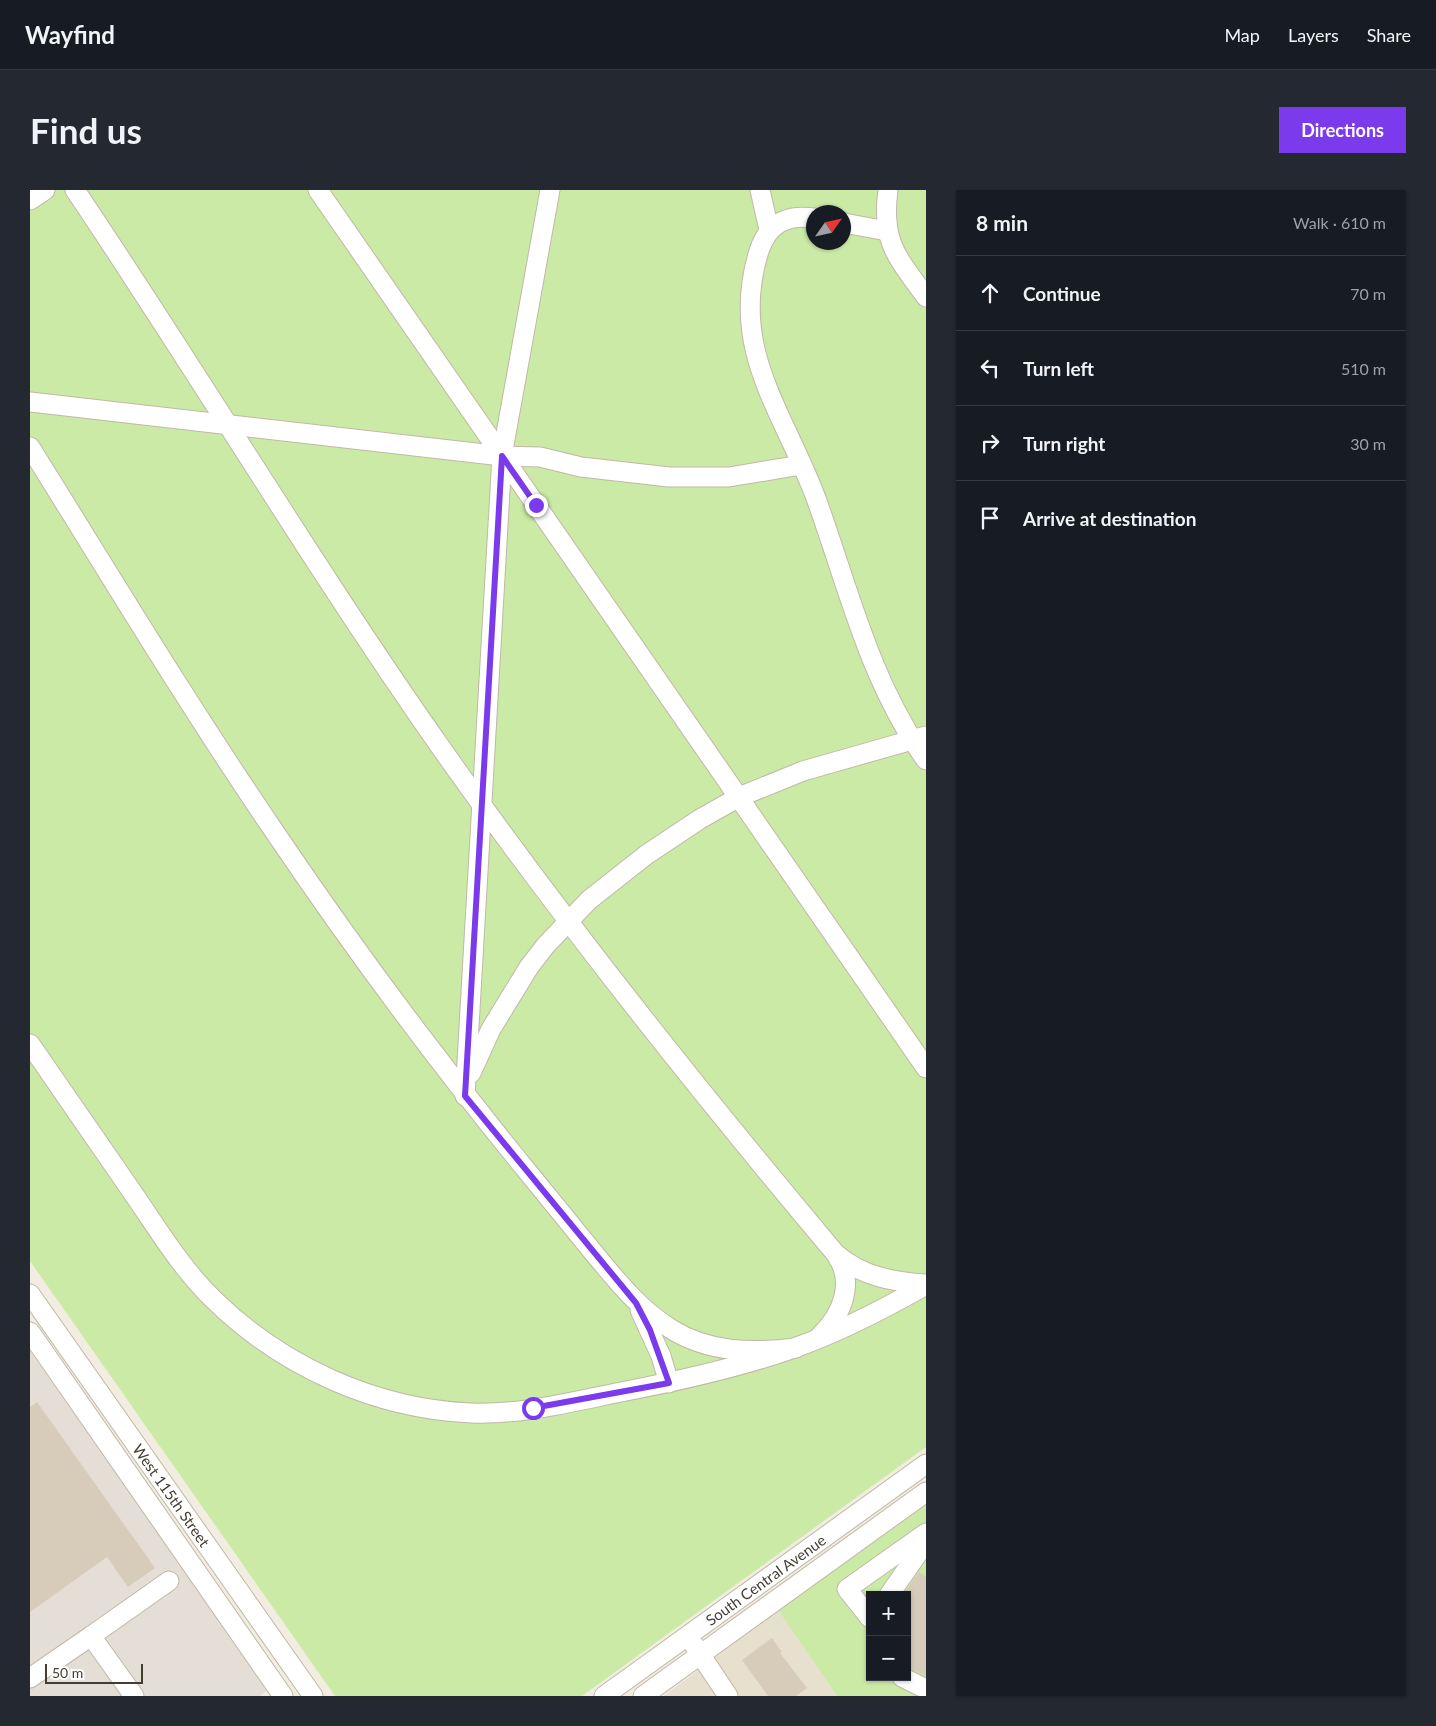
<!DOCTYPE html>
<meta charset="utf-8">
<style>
body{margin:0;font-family:Lato,sans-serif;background:#242831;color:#f1f3f6}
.controls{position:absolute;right:15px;bottom:15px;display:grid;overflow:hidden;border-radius:0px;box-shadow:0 1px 4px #0004}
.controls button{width:45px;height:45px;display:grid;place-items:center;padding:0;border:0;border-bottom:1px solid #363941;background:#171b24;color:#f1f3f6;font:25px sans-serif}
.compass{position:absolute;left:776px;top:15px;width:45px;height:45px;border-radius:50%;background:#171b24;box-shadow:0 1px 4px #0004;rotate:56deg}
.scale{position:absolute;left:15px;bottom:12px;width:98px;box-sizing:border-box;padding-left:5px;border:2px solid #443d32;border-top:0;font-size:14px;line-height:18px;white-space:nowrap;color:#443d32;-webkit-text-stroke:4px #fff;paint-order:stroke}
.stop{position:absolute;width:15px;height:15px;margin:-11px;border:4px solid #7c3aed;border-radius:50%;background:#fff}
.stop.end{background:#7c3aed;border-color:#fff;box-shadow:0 1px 5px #0008}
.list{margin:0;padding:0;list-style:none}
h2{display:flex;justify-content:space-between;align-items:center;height:65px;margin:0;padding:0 20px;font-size:21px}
h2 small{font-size:16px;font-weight:400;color:#9ea1a6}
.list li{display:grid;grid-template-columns:32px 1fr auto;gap:15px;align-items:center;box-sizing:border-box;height:75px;padding:0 20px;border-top:1px solid #363941}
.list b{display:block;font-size:19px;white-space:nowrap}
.list em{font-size:16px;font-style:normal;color:#9ea1a6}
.icon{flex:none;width:28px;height:28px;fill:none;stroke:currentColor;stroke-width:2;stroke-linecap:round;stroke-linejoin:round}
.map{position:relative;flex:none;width:896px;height:1506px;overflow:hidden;border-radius:0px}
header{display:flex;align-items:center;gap:30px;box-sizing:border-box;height:70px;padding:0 25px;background:#171b24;border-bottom:1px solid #363941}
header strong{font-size:24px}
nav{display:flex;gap:28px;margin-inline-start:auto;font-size:18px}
.intro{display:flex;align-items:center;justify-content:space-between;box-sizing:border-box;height:120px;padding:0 30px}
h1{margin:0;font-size:35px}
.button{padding:12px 22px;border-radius:0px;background:#7c3aed;color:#fff;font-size:18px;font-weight:700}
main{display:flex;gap:30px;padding:0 30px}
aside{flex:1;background:#171b24;border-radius:0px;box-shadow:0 1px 4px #0004}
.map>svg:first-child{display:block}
</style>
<header>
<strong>Wayfind</strong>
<nav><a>Map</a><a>Layers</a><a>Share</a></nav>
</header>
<div class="intro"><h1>Find us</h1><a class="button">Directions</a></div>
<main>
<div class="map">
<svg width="896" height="1506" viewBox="0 0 896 1506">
<rect width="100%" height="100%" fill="#f2ede1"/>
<path fill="#e7e0cf" d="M748,1420L807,1506H634Z"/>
<path fill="#e4ded7" d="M0,1161L238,1500L230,1506H0Z"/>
<path fill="#caeaa6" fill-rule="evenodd" d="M0,0H896V1257L552,1506H305L0,1071ZM784,22H814V52H784Z
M896,1315V1506H807L748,1420ZM840,1405H877V1487H840Z"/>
<path fill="#d7ccb9" d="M7,1212L125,1378L98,1397L77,1367L0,1422V1217Z
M889,1382L896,1387V1486L877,1477V1405H873Z
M742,1448L752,1462L750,1463L777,1498L766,1506H738L712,1470Z"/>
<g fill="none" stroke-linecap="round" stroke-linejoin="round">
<g stroke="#c1b8a7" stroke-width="21">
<g id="minor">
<path d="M45,0C169,184 282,374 409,555C533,731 667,899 805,1063C831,1086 862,1092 896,1094"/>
<path d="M288,0L896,878"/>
<path d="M730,0L739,40"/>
<path d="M858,0C851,52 867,67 896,107"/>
<path d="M0,10L15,0"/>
<path d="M784,28C756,24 738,34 729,61C698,160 755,223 787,311C819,400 840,492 896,570"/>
<path d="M814,33L857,41"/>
<path d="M0,212L472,266L510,267L551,277L639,287H699L771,275"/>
<path d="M0,257C80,385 158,515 244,641C323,758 407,871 497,981C519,1008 541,1035 563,1062C587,1091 609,1119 641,1139C679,1163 723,1163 766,1158"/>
<path d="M0,854C35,905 70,955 105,1006C129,1041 152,1079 183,1109C251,1176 345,1219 441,1223C495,1225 549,1210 601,1200C657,1189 711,1177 764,1158C810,1142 854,1119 896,1095"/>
<path d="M441,883L461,839L499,777L516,755L559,710L616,665L670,629L709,607L773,581L896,546"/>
<path d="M435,906L472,266L520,0"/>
<path id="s1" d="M0,1104L283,1506"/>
<path d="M610,1120L631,1166L639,1193"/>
<path d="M0,1142L253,1506"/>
<path d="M790,1146C812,1125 825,1093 807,1066"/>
<path d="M859,1405L896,1352"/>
<path d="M840,1428L817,1399L896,1343"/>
<path d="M61,1446L139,1391"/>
<path d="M664,1455L698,1506"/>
<path d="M872,1487L896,1499"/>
<path d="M0,1488L61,1446L104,1506"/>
<path id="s2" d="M574,1506L896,1274"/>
<path d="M613,1506L896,1302"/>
</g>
</g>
<use href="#minor" stroke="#fff" stroke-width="19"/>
</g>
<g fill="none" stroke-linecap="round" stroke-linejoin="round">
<path stroke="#7c3aed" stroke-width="6" d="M503,1218L639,1193L620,1140L606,1113L435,906L472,266L506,315"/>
</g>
<g text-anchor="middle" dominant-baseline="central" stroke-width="4" stroke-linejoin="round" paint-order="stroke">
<g font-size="15" fill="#443d32" stroke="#fff">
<text stroke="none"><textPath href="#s1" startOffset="246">West 115th Street</textPath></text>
<text stroke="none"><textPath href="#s2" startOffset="199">South Central Avenue</textPath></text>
</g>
</g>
</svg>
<div class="controls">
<button>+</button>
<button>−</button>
</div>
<svg class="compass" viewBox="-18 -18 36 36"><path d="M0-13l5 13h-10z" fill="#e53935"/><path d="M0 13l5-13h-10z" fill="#9ea1a6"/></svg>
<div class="scale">50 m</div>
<div class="stop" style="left:503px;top:1218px"></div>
<div class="stop end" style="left:506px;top:315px"></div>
</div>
<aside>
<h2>8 min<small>Walk · 610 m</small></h2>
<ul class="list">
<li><svg class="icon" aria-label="ahead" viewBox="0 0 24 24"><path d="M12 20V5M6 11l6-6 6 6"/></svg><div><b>Continue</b></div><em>70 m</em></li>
<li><svg class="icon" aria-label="left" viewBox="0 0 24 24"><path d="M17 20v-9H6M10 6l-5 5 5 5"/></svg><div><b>Turn left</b></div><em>510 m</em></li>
<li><svg class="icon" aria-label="right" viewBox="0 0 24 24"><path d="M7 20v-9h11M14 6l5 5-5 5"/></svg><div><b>Turn right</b></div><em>30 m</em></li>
<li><svg class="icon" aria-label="arrive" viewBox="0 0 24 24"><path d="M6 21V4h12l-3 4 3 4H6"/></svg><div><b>Arrive at destination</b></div></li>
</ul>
</aside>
</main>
